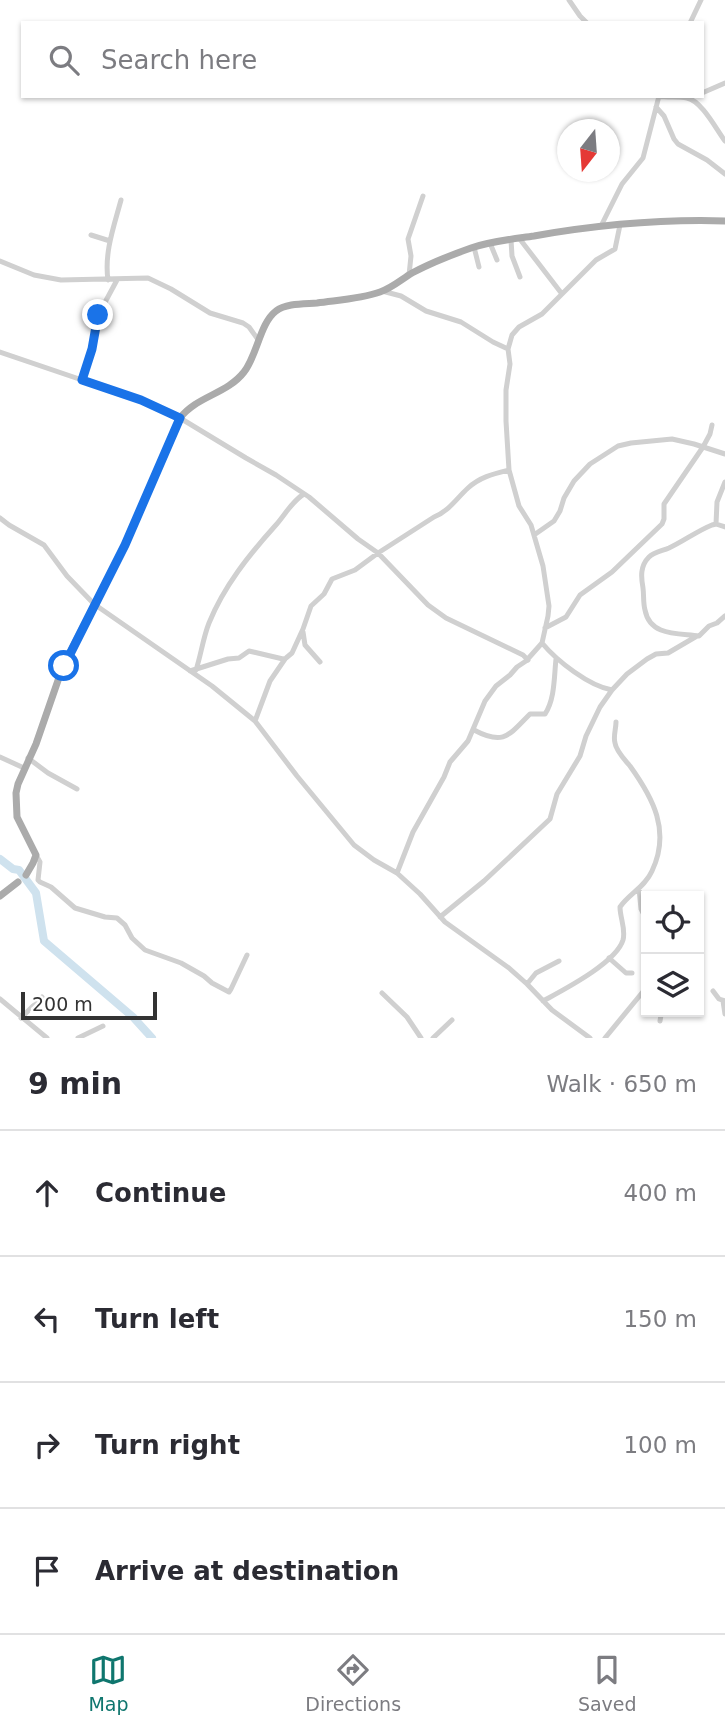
<!DOCTYPE html>
<meta charset="utf-8">
<style>
body{margin:0;font-family:"DejaVu Sans",sans-serif;background:#f7f7f7;color:#2b2b33}
.controls{position:absolute;right:21px;bottom:21px;display:grid;overflow:hidden;border-radius:0px;box-shadow:0 2px 5px #0004}
.controls button{width:63px;height:63px;display:grid;place-items:center;padding:0;border:0;border-bottom:2px solid #e1e1e2;background:#fff;color:#2b2b33;font:35px sans-serif}
.compass{position:absolute;left:557px;top:119px;width:63px;height:63px;border-radius:50%;background:#fff;box-shadow:0 2px 5px #0004;rotate:197deg}
.scale{position:absolute;left:21px;bottom:18px;width:136px;box-sizing:border-box;padding-left:7px;border:4px solid #333;border-top:0;font-size:19px;line-height:24px;white-space:nowrap;color:#333;-webkit-text-stroke:5px #fff;paint-order:stroke}
.stop{position:absolute;width:21px;height:21px;margin:-16px;border:5px solid #1a73e8;border-radius:50%;background:#fff}
.stop.end{background:#1a73e8;border-color:#fff;box-shadow:0 2px 7px #0008}
.list{margin:0;padding:0;list-style:none}
h2{display:flex;justify-content:space-between;align-items:center;height:91px;margin:0;padding:0 28px;font-size:30px}
h2 small{font-size:23px;font-weight:400;color:#7c7c81}
.list li{display:grid;grid-template-columns:46px 1fr auto;gap:21px;align-items:center;box-sizing:border-box;height:126px;padding:0 28px;border-top:2px solid #e1e1e2}
.list b{display:block;font-size:26px;white-space:nowrap}
.list em{font-size:23px;font-style:normal;color:#7c7c81}
.icon{flex:none;width:38px;height:38px;fill:none;stroke:currentColor;stroke-width:2;stroke-linecap:round;stroke-linejoin:round}
.map{position:relative;flex:none;width:725px;height:1038px;overflow:hidden}
.search{position:absolute;background:#fff;box-shadow:0 2px 5px #0004;left:21px;right:21px;top:21px;height:77px;display:flex;align-items:center;gap:18px;box-sizing:border-box;padding:0 24px;border-radius:0px;color:#7c7c81;font-size:26px}
.sheet{height:595px;background:#fff}
nav{display:flex;justify-content:space-around;align-items:center;box-sizing:border-box;height:98px;border-top:2px solid #e1e1e2;background:#fff;font-size:19px;color:#7c7c81}
nav a{display:grid;justify-items:center;gap:4px}
nav .on{color:#0f766e}
.map>svg:first-child{display:block}
</style>
<div class="map">
<svg width="725" height="1038" viewBox="0 0 725 1038">
<rect width="100%" height="100%" fill="#fff"/>
<g fill="none" stroke-linecap="round" stroke-linejoin="round">
<path stroke="#cfe2ee" stroke-width="8" d="M0,859L13,869L19,870L36,893L44,941L133,1017L152,1038"/>
<path stroke="#d0d0d0" stroke-width="5" d="M569,0L580,16L587,23
M690,23L701,0
M702,93L725,83
M658,96C667,98 678,96 687,98C702,101 716,129 725,141
M656,107L664,116L674,139L678,144L707,160L725,174
M601,226L622,184L643,158L659,96
M91,235L110,241
M519,238L562,294
M511,240L512,256L520,277
M490,243L497,260
M474,247L479,267
M0,261L34,275L61,280L148,278L171,289L210,313L243,323L249,327L259,341
M409,275L411,256L408,239L423,196
M108,280C104,253 114,226 121,200
M382,291L401,296L426,311L461,322L493,342L508,349
M0,352L141,400L180,418L246,458L276,475L309,497L358,539L378,553L428,605L446,618L523,655L528,660
M82,379L92,349L96,319L117,280
M0,518L9,525L44,545L67,576L94,604L212,686L255,721L297,776L354,845L374,860L397,873L420,894L445,922L509,968L527,984L552,1010L590,1038
M716,524L717,502L725,482
M725,527L716,524L712,525C697,531 684,541 669,548C662,551 654,552 649,557C640,566 641,577 643,588C644,595 643,603 645,610C650,637 680,633 699,636L709,626L717,623L725,616
M534,535L554,521L560,511L564,498L574,481L590,464L618,446L631,443L672,439L694,444L725,454
M545,628L566,617L580,595L612,572L662,524L664,519V504L703,447L710,434L712,425
M303,632L305,645L320,662
M542,643C557,661 589,686 612,690L627,674L647,659L656,654L668,653L697,636
M196,670C201,655 203,638 209,623C224,586 249,555 275,526C285,515 292,501 304,494
M190,671L228,659L239,658L249,651L283,659L286,658L292,653L303,629L311,606L324,594L332,579L355,570L378,553L434,517C449,511 456,499 468,488C480,477 493,474 509,470
M255,721L270,681L285,659
M474,730C504,746 509,735 530,714H545C555,699 554,677 556,659
M0,757L24,768
M28,758L48,773L77,789
M36,855L40,862L38,880L40,882L51,887L75,908L105,917L117,918L125,925L132,938L145,950L181,963L204,976L212,983L229,992L231,989L247,955
M397,873L413,832L444,777L450,762L468,741L485,701L496,686L510,675L517,667L526,661L542,643L548,616L549,606L543,566L531,525L519,506L509,470L506,421V390L510,364L508,349L512,335L519,327L542,314L596,260L615,249L620,225
M639,888L641,909L646,919
M440,917L484,881L550,819L557,794L580,756L586,736L600,707L612,690
M609,958L626,973H632
M527,984L536,973L559,961
M713,991L719,999L725,1001
M382,993L407,1017L421,1038
M0,999L47,1038
M543,1001C563,990 616,963 623,940C626,929 620,918 620,907C629,894 645,887 652,871C671,831 653,798 630,766C625,760 616,751 615,743C613,737 616,729 616,722
M723,1001L725,1014
M659,1012L661,1015L660,1021
M21,1018L42,997
M78,1038L103,1026
M433,1038L452,1020
M605,1038L646,988"/>
<path stroke="#ababab" stroke-width="7" d="M26,875L33,863L36,855L17,817L16,793L18,784L36,744L63,666L125,545L180,418C197,396 227,394 244,372C257,356 260,323 276,311C286,303 305,304 317,303C338,300 360,299 380,292C392,288 402,279 412,273C431,263 451,255 471,248C491,241 513,239 534,236C597,225 661,219 725,221
M0,896L18,882"/>
</g>
<g fill="none" stroke-linecap="round" stroke-linejoin="round">
<path stroke="#1a73e8" stroke-width="9" d="M64,666L125,545L180,418L141,400L82,380L92,349L98,315"/>
</g>
</svg>
<div class="controls">
<button><svg class="icon" aria-label="locate" viewBox="0 0 24 24"><circle cx="12" cy="12" r="6"/><path d="M12 2v4M12 18v4M2 12h4M18 12h4"/></svg></button>
<button><svg class="icon" aria-label="layers" viewBox="0 0 24 24"><path d="M12 4l9 5-9 5-9-5zM3 14l9 5 9-5"/></svg></button>
</div>
<svg class="compass" viewBox="-18 -18 36 36"><path d="M0-13l5 13h-10z" fill="#e53935"/><path d="M0 13l5-13h-10z" fill="#7c7c81"/></svg>
<div class="scale">200 m</div>
<div class="stop" style="left:64px;top:666px"></div>
<div class="stop end" style="left:98px;top:315px"></div>
<div class="search"><svg class="icon" aria-label="search" viewBox="0 0 24 24"><circle cx="10" cy="10" r="6"/><path d="M15 15l6 6"/></svg>Search here</div>
</div>
<section class="sheet">
<h2>9 min<small>Walk · 650 m</small></h2>
<ul class="list">
<li><svg class="icon" aria-label="ahead" viewBox="0 0 24 24"><path d="M12 20V5M6 11l6-6 6 6"/></svg><div><b>Continue</b></div><em>400 m</em></li>
<li><svg class="icon" aria-label="left" viewBox="0 0 24 24"><path d="M17 20v-9H6M10 6l-5 5 5 5"/></svg><div><b>Turn left</b></div><em>150 m</em></li>
<li><svg class="icon" aria-label="right" viewBox="0 0 24 24"><path d="M7 20v-9h11M14 6l5 5-5 5"/></svg><div><b>Turn right</b></div><em>100 m</em></li>
<li><svg class="icon" aria-label="arrive" viewBox="0 0 24 24"><path d="M6 21V4h12l-3 4 3 4H6"/></svg><div><b>Arrive at destination</b></div></li>
</ul>
</section>
<nav>
<a class="on"><svg class="icon" aria-label="map" viewBox="0 0 24 24"><path d="M3 6l6-2 6 2 6-2v14l-6 2-6-2-6 2zM9 4v14M15 6v14"/></svg>Map</a>
<a><svg class="icon" aria-label="directions" viewBox="0 0 24 24"><path d="M12 3l9 9-9 9-9-9zM9 14v-3h6M13 9l2 2-2 2"/></svg>Directions</a>
<a><svg class="icon" aria-label="saved" viewBox="0 0 24 24"><path d="M7 4h10v16l-5-4-5 4z"/></svg>Saved</a>
</nav>
